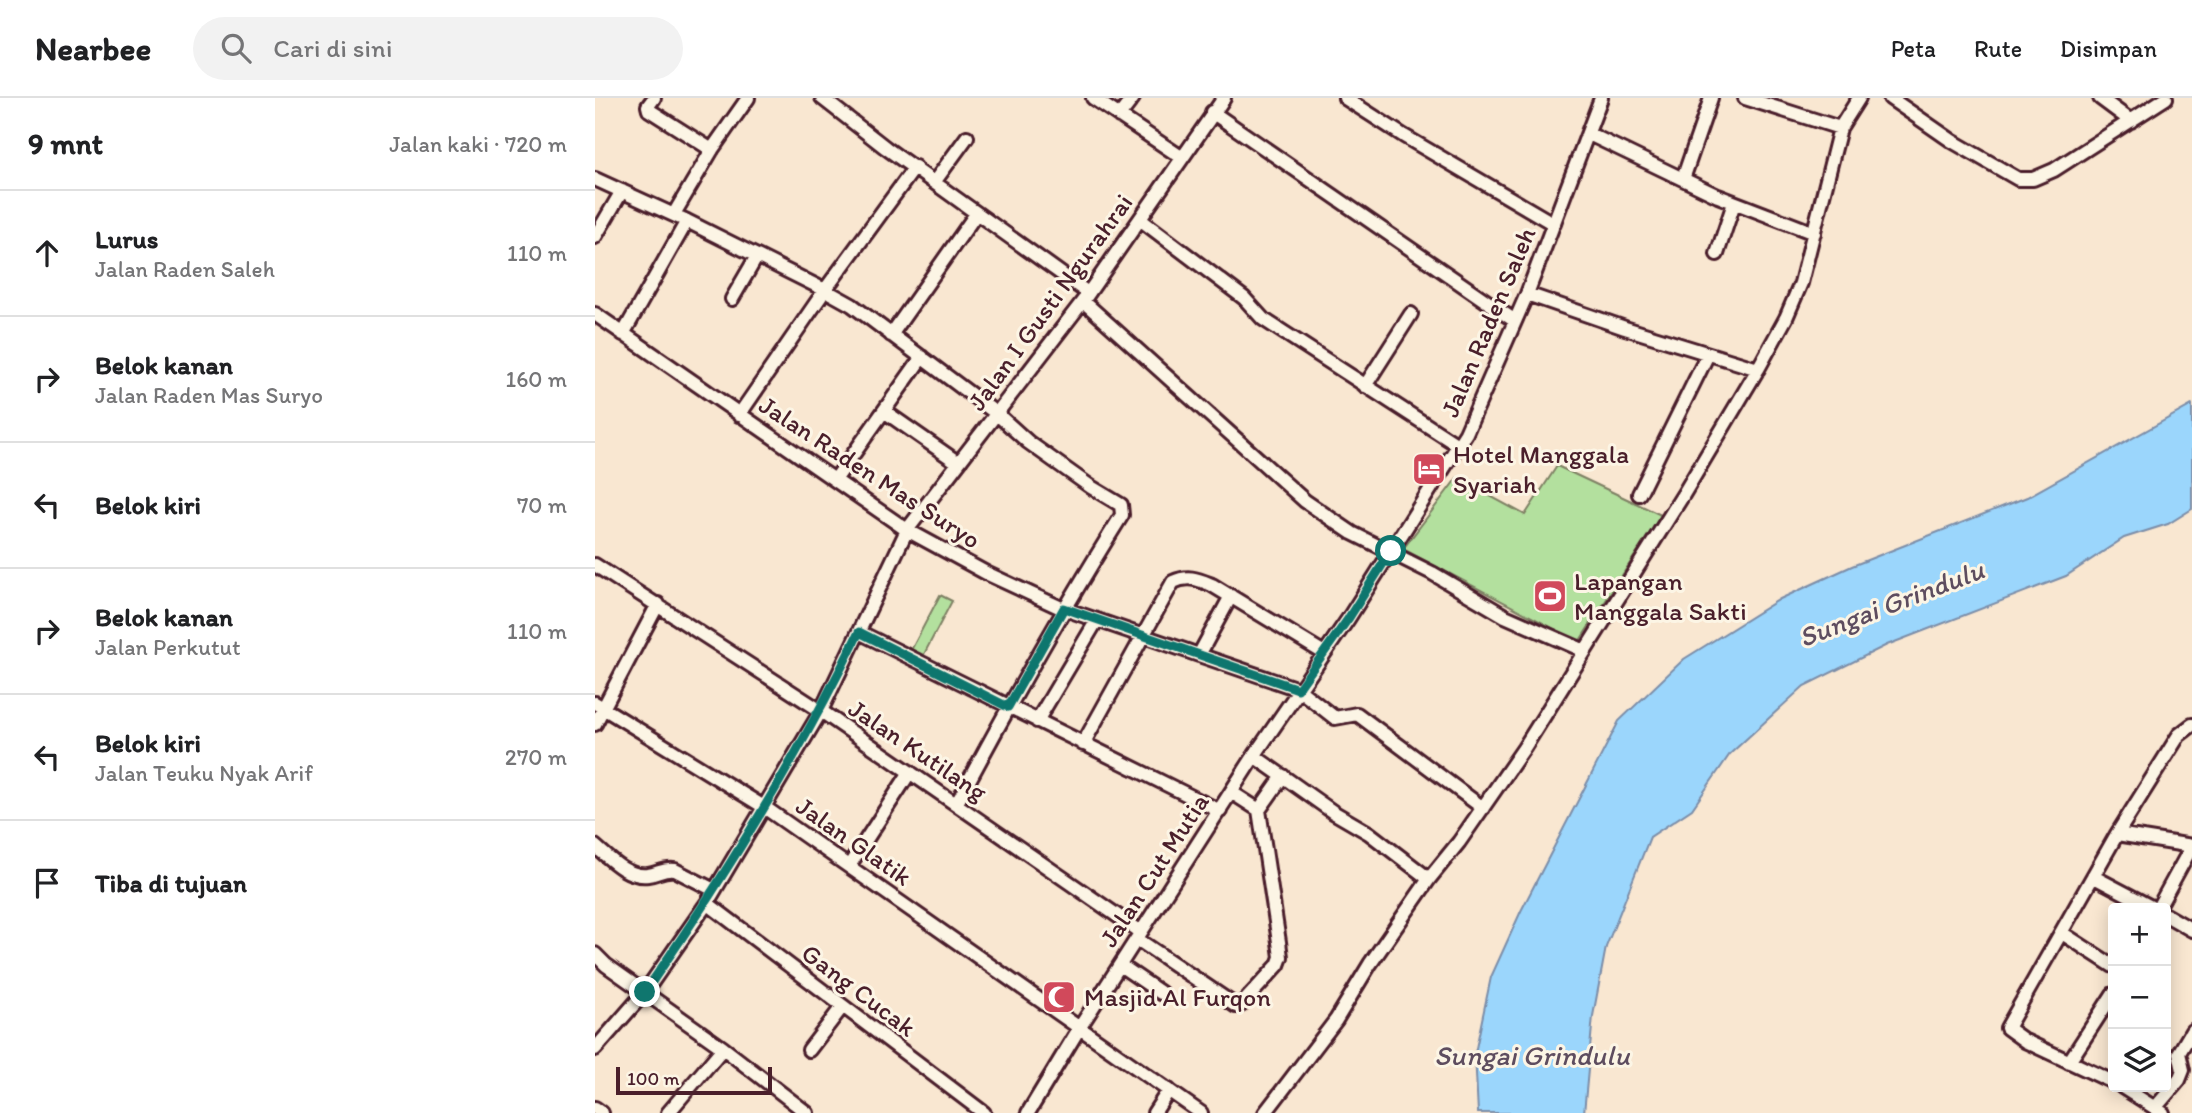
<!DOCTYPE html>
<html lang="id">
<meta charset="utf-8">
<style>
body{margin:0;font-family:Itim,sans-serif;background:#f2f2f2;color:#202124}
.controls{position:absolute;right:21px;bottom:21px;display:grid;overflow:hidden;border-radius:7px;box-shadow:0 4px 18px #0003}
.controls button{width:63px;height:63px;display:grid;place-items:center;padding:0;border:0;border-bottom:2px solid #e0e0e0;background:#fff;color:#202124;font:35px sans-serif}
.scale{position:absolute;left:21px;bottom:18px;width:156px;box-sizing:border-box;padding-left:7px;border:4px solid #4a1f2b;border-top:0;font-size:19px;line-height:24px;white-space:nowrap;color:#4a1f2b;-webkit-text-stroke:5px #fcf5e5;paint-order:stroke}
.stop{position:absolute;width:21px;height:21px;margin:-16px;border:5px solid #0f766e;border-radius:50%;background:#fff}
.stop.end{background:#0f766e;border-color:#fff;box-shadow:0 2px 7px #0008}
.list{margin:0;padding:0;list-style:none}
h2{display:flex;justify-content:space-between;align-items:center;height:91px;margin:0;padding:0 28px;font-size:30px}
h2 small{font-size:23px;font-weight:400;color:#757577}
.list li{display:grid;grid-template-columns:46px 1fr auto;gap:21px;align-items:center;box-sizing:border-box;height:126px;padding:0 28px;border-top:2px solid #e0e0e0}
.list b{display:block;font-size:26px;white-space:nowrap}
.list p{margin:0;font-size:23px;white-space:nowrap;color:#757577}
.list em{font-size:23px;font-style:normal;color:#757577}
.icon{flex:none;width:38px;height:38px;fill:none;stroke:currentColor;stroke-width:2;stroke-linecap:round;stroke-linejoin:round}
.map{position:relative;flex:none;width:1597px;height:1015px;overflow:hidden}
header{display:flex;align-items:center;gap:42px;box-sizing:border-box;height:98px;padding:0 35px;background:#fff;border-bottom:2px solid #e0e0e0}
header strong{font-size:33px}
nav{display:flex;gap:38px;margin-inline-start:auto;font-size:24px}
.search{width:490px;height:63px;background:#f2f2f2;display:flex;align-items:center;gap:18px;box-sizing:border-box;padding:0 24px;border-radius:38px;color:#757577;font-size:26px}
main{display:flex}
aside{flex:1;background:#fff}
.map>svg:first-child{display:block}
</style>
<header>
<strong>Nearbee</strong>
<div class="search"><svg class="icon" aria-label="search" viewBox="0 0 24 24"><circle cx="10" cy="10" r="6"/><path d="M15 15l6 6"/></svg>Cari di sini</div>
<nav><a>Peta</a><a>Rute</a><a>Disimpan</a></nav>
</header>
<main>
<aside>
<h2>9 mnt<small>Jalan kaki · 720 m</small></h2>
<ul class="list">
<li><svg class="icon" aria-label="ahead" viewBox="0 0 24 24"><path d="M12 20V5M6 11l6-6 6 6"/></svg><div><b>Lurus</b><p>Jalan Raden Saleh</p></div><em>110 m</em></li>
<li><svg class="icon" aria-label="right" viewBox="0 0 24 24"><path d="M7 20v-9h11M14 6l5 5-5 5"/></svg><div><b>Belok kanan</b><p>Jalan Raden Mas Suryo</p></div><em>160 m</em></li>
<li><svg class="icon" aria-label="left" viewBox="0 0 24 24"><path d="M17 20v-9H6M10 6l-5 5 5 5"/></svg><div><b>Belok kiri</b></div><em>70 m</em></li>
<li><svg class="icon" aria-label="right" viewBox="0 0 24 24"><path d="M7 20v-9h11M14 6l5 5-5 5"/></svg><div><b>Belok kanan</b><p>Jalan Perkutut</p></div><em>110 m</em></li>
<li><svg class="icon" aria-label="left" viewBox="0 0 24 24"><path d="M17 20v-9H6M10 6l-5 5 5 5"/></svg><div><b>Belok kiri</b><p>Jalan Teuku Nyak Arif</p></div><em>270 m</em></li>
<li><svg class="icon" aria-label="arrive" viewBox="0 0 24 24"><path d="M6 21V4h12l-3 4 3 4H6"/></svg><div><b>Tiba di tujuan</b></div></li>
</ul>
</aside>
<div class="map">
<svg width="1597" height="1015" viewBox="0 0 1597 1015">
<rect width="100%" height="100%" fill="#f9e7d1"/>
<filter id="ink" filterUnits="userSpaceOnUse"><feTurbulence type="fractalNoise" baseFrequency=".0143" numOctaves="2"/><feDisplacementMap in="SourceGraphic" scale="14" xChannelSelector="R" yChannelSelector="G"/><feConvolveMatrix kernelMatrix="1 2 1 2 8 2 1 2 1" color-interpolation-filters="sRGB"/></filter>
<g filter="url(#ink)">
<path fill="#b3e09e" stroke="#7e8064" stroke-width="2" d="M962,368L1066,417L984,544L808,451L862,380L930,417Z
M345,497L357,503L326,562L314,556Z"/>
<path fill="#9bd6fc" stroke="#7b8da8" stroke-width="2" d="M1597,307V411L1573,426L1529,440L1471,478L1292,547L1209,588L1135,656L1097,711L1055,739L1011,849L998,918L989,1015H883L880,955L896,879L926,813L1024,623L1089,561L1185,501L1257,468L1432,399Z"/>
<g fill="none" stroke-linecap="round" stroke-linejoin="round">
<g stroke="#4a1f2b" stroke-width="18">
<path id="minor" d="M59,0L53,8L54,12L117,52
M227,0L291,50L493,195
M498,0L586,59
M750,0L809,38L959,126
M1150,0L1245,30
M1295,0L1357,43L1423,81H1438L1459,72L1571,0
M1505,0L1536,23
M617,14L920,223
M524,18L538,0
M994,36L1123,98L1219,135
M0,81L92,123L230,192L257,207L402,316L433,344L496,389L526,407L527,417C468,511 414,607 362,705
M1088,81L1116,0
M340,83L372,39
M79,116L118,50L153,0
M546,122L649,200L668,221L864,348
M0,139L27,93
M1122,156L1139,105
M932,196L1030,230L1163,271
M137,201L162,158
M488,203L710,403L757,435L837,475L910,518L990,553
M0,216L312,432L393,476L464,509L703,591L740,620L762,616L888,710
M28,236L92,123
M296,237L381,116
M770,288L816,216
M289,313L362,364
M144,317L230,192L320,69
M240,382L327,259
M1044,396L1113,256
M0,467L226,613L546,834
M264,534L625,713
M604,557L636,498
M0,605L169,709L606,1015
M442,623L502,522
M0,626L63,506
M488,646L578,484C593,477 602,481 617,487L729,555
M659,658L738,714L774,735L834,781
M664,712L688,678
M1522,736L1597,748
M0,748C14,760 32,780 53,777C63,776 69,770 80,772L119,792
M254,768L315,674
M1499,779L1558,810
M112,805L389,1015
M1563,810L1597,748
M1571,817L1597,832
M1467,835L1518,868
M542,841L641,908L646,907L683,867L686,859L684,844L664,712L636,694
M0,856L11,867L128,950L212,1015
M525,867L566,895
M0,951L50,894L112,805L226,613L312,432L488,203L629,0
M214,952L247,909
M1474,964L1518,896
M1518,984L1430,943L1412,930L1522,736L1584,637L1597,627
M1527,989L1568,1015
M0,1010L7,1015
M1560,1010L1584,982L1588,972L1584,955L1597,933
M73,1015L128,950
M433,1015L485,929L659,658L753,521L871,335L932,196L1006,0
M559,1015L574,992
M670,1015L741,922L775,866L834,781L864,744L929,650L1088,397L1163,271L1191,220L1206,185L1245,30L1264,0"/>
</g>
<use href="#minor" stroke="#fcf5e5" stroke-width="12"/>
</g>
</g>
<g fill="none" stroke-linecap="round" stroke-linejoin="round" filter="url(#ink)">
<path stroke="#0f766e" stroke-width="9" d="M50,894C130,779 203,660 264,534L413,609L469,510L703,591L753,521L796,453"/>
</g>
<defs>
<g id="hotel-square" transform="scale(1.75)"><rect x="-9" y="-9" width="18" height="18" rx="4" fill="#d1495b" stroke="#fcf5e5"/><path d="M-6-4.5h1.5V1H6V5H4.5V3h-9V5H-6ZM-4 0a1.8 1.8 0 1 1 3.6 0ZM.5 0V-2.5h3Q6-2.5 6 0Z" fill="#fff"/></g>
<g id="stadium-square" transform="scale(1.75)"><rect x="-9" y="-9" width="18" height="18" rx="4" fill="#d1495b" stroke="#fcf5e5"/><path d="M0-5a6.5 5 0 1 0 0 10a6.5 5 0 1 0 0-10ZM-3.5-1.8h7v3.6h-7Z" fill="#fff"/></g>
<g id="mosque-square" transform="scale(1.75)"><rect x="-9" y="-9" width="18" height="18" rx="4" fill="#d1495b" stroke="#fcf5e5"/><path d="M3.5-4.9A6 6 0 1 0 3.5 4.9A5 5 0 1 1 3.5-4.9Z" fill="#fff"/></g>
</defs>
<g fill-rule="evenodd">
<use href="#hotel-square" x="834" y="371"/>
<use href="#stadium-square" x="955" y="498"/>
<use href="#mosque-square" x="464" y="899"/>
</g>
<g text-anchor="middle" dominant-baseline="central" stroke-width="6" stroke-linejoin="round" paint-order="stroke">
<g font-size="26" fill="#4a1f2b" stroke="#fcf5e5">
<text transform="translate(455 204) rotate(-54)">Jalan I Gusti Ngurahrai</text>
<text transform="translate(893 224) rotate(-67)">Jalan Raden Saleh</text>
<text transform="translate(275 374) rotate(33)">Jalan Raden Mas Suryo</text>
<text transform="translate(323 652) rotate(34)">Jalan Kutilang</text>
<text transform="translate(259 743) rotate(35)">Jalan Glatik</text>
<text transform="translate(559 772) rotate(-57)">Jalan Cut Mutia</text>
<text transform="translate(264 892) rotate(37)">Gang Cucak</text>
</g>
<g font-size="26" fill="#4a1f2b" stroke="#fcf5e5" text-anchor="start">
<text x="858" y="356">Hotel Manggala<tspan x="858" dy="30">Syariah</tspan></text>
<text x="979" y="483">Lapangan<tspan x="979" dy="30">Manggala Sakti</tspan></text>
<text x="489" y="899">Masjid Al Furqon</text>
</g>
<g font-size="28" font-style="italic" fill="#5e4d5f" stroke="#fcf5e5">
<text transform="translate(1296 505) rotate(-21)">Sungai Grindulu</text>
<text x="937" y="957">Sungai Grindulu</text>
</g>
</g>
</svg>
<div class="controls">
<button>+</button>
<button>−</button>
<button><svg class="icon" aria-label="layers" viewBox="0 0 24 24"><path d="M12 4l9 5-9 5-9-5zM3 14l9 5 9-5"/></svg></button>
</div>
<div class="scale">100 m</div>
<div class="stop" style="left:796px;top:453px"></div>
<div class="stop end" style="left:50px;top:894px"></div>
</div>
</main>
